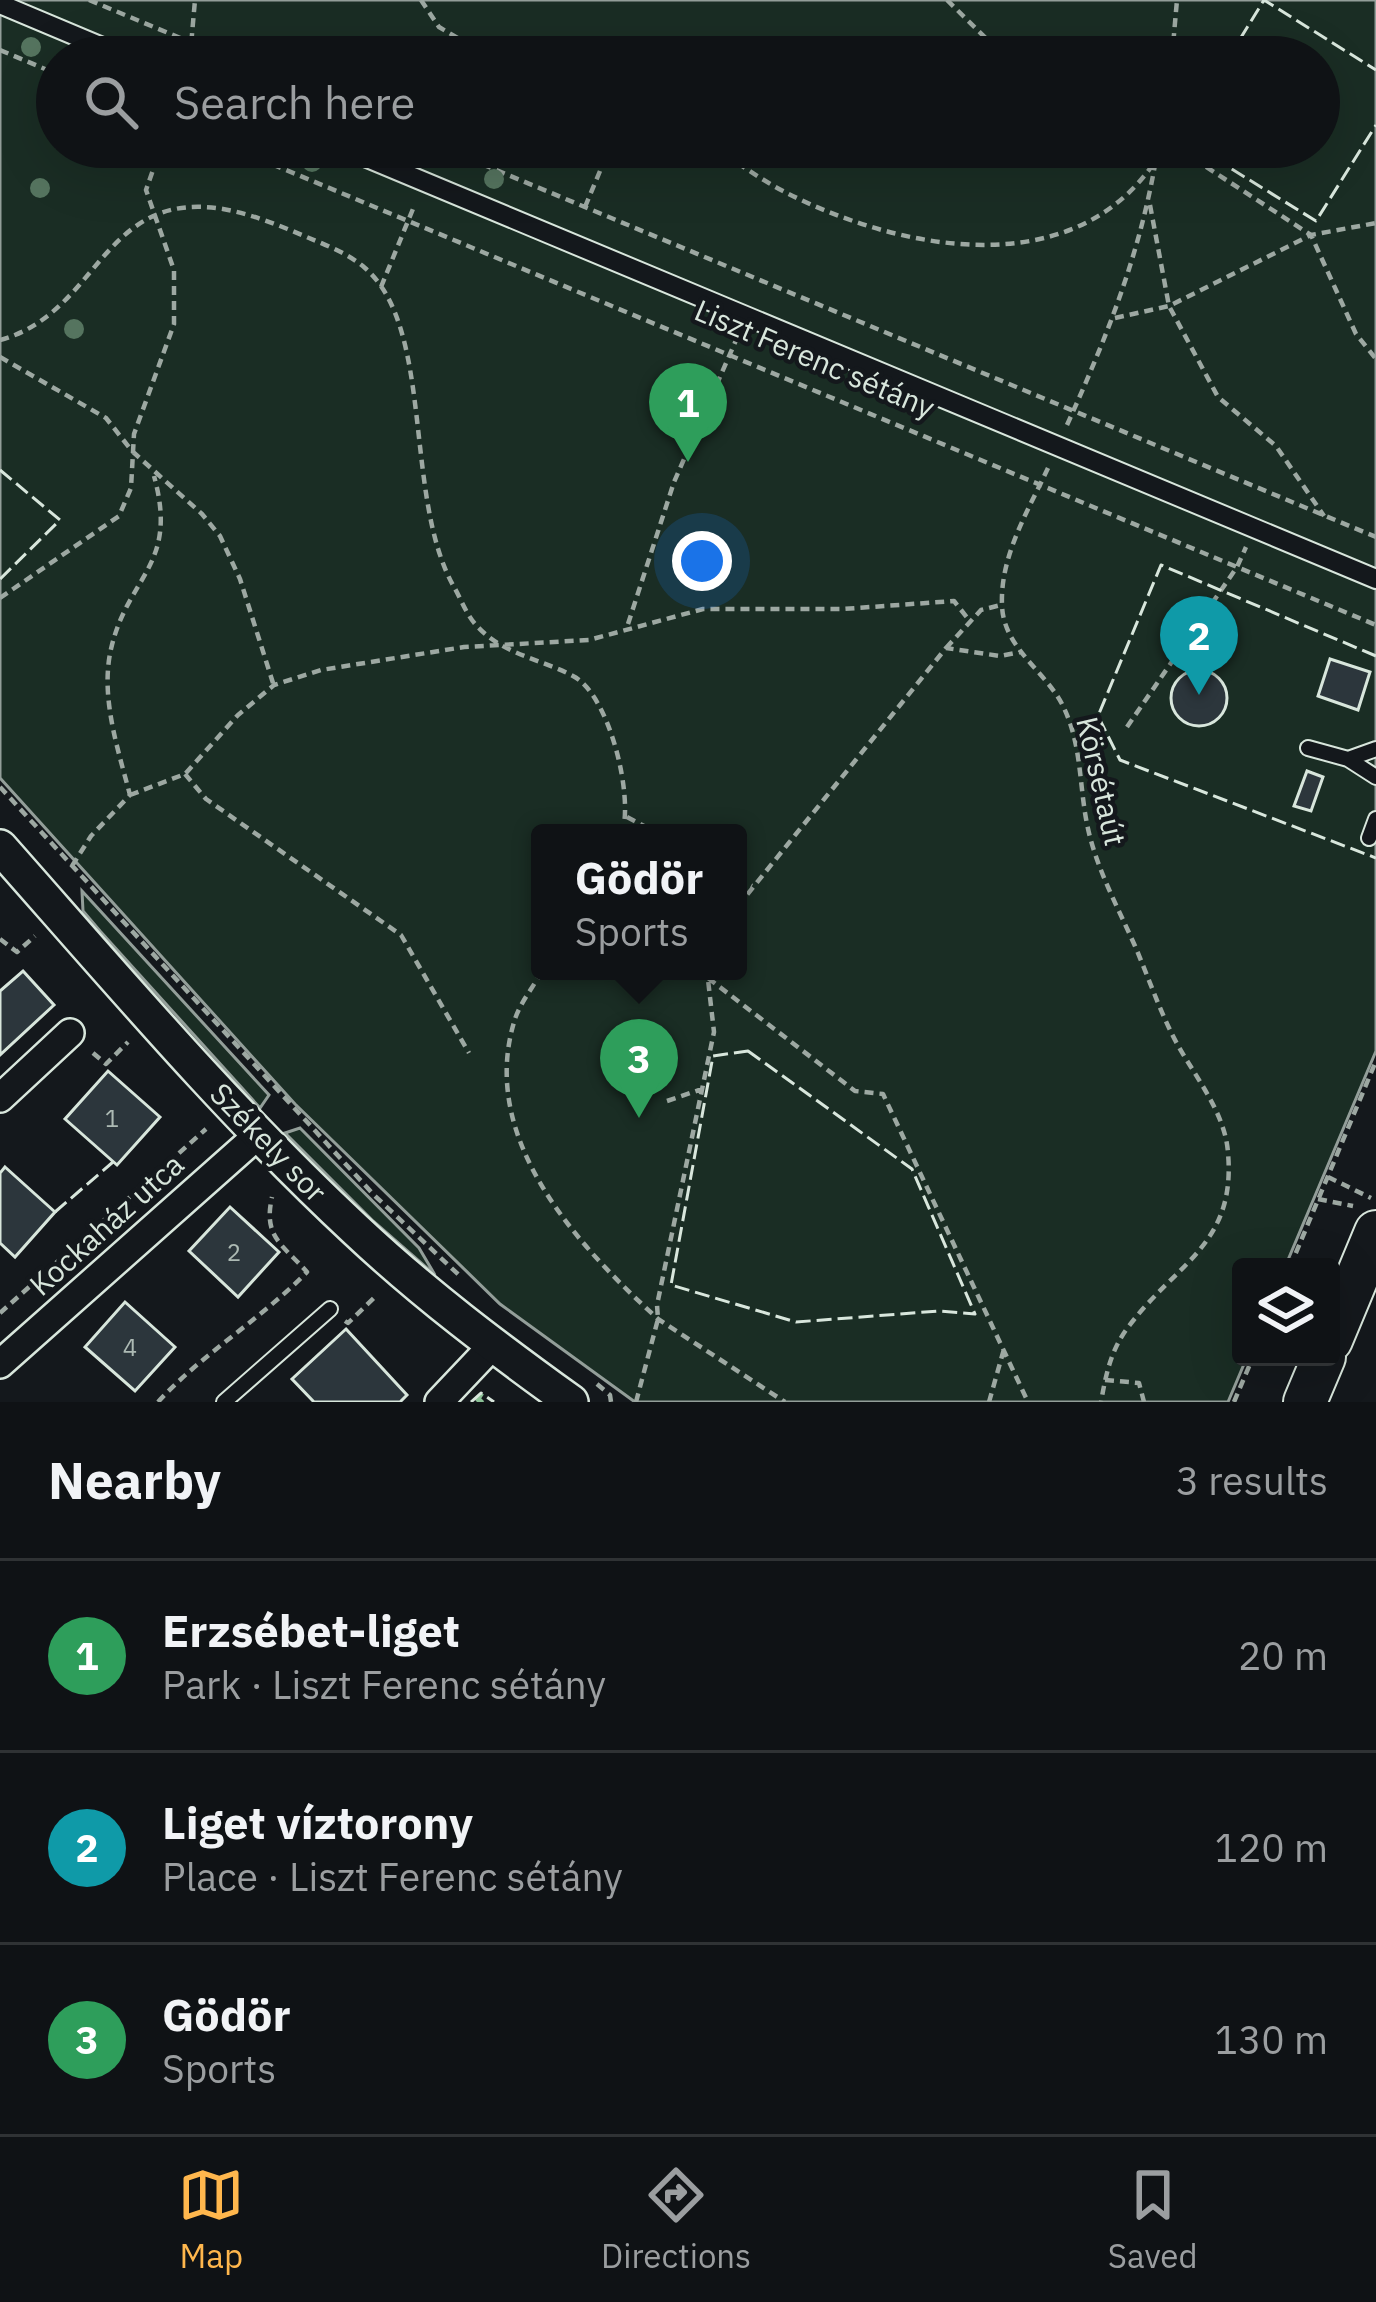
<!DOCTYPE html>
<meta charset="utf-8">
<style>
body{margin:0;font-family:"IBM Plex Sans",sans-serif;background:#181b1e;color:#f1f3f6}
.controls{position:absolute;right:36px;bottom:36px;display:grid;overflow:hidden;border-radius:12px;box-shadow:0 12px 48px #0002}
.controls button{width:108px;height:108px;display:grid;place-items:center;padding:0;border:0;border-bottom:3px solid #2f3234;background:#0f1215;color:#f1f3f6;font:60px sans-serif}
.you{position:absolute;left:702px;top:561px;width:42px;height:42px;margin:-30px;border:9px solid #fff;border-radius:50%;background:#1a73e8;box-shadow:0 0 0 18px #1a73e833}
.badge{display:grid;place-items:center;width:78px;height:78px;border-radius:50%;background:#ffb74d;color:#fff;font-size:39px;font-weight:700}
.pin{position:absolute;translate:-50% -99px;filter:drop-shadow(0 3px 6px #0008)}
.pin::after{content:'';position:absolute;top:63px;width:42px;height:36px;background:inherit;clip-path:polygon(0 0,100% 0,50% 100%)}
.popup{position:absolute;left:531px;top:824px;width:216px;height:156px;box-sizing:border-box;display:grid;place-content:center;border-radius:12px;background:#0f1215;filter:drop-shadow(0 3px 9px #0005);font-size:39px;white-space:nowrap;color:#9b9ea0}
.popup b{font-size:45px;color:#f1f3f6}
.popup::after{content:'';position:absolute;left:50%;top:100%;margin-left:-24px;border:24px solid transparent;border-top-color:#0f1215}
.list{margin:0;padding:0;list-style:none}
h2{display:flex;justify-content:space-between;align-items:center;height:156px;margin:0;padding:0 48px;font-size:51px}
h2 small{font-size:39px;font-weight:400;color:#9b9ea0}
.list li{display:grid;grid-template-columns:78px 1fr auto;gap:36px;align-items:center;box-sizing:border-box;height:192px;padding:0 48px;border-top:3px solid #2f3234}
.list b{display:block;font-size:45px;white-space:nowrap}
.list p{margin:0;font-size:39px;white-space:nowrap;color:#9b9ea0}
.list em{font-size:39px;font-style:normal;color:#9b9ea0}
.icon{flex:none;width:66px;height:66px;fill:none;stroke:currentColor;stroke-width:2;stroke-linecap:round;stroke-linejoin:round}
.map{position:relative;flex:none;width:1376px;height:1402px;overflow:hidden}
.search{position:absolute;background:#0f1215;box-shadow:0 12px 48px #0002;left:36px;right:36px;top:36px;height:132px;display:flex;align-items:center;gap:30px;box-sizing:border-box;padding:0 42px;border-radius:66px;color:#9b9ea0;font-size:45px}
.sheet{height:732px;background:#0f1215}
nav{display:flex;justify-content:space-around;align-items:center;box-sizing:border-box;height:168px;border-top:3px solid #2f3234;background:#0f1215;font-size:33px;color:#9b9ea0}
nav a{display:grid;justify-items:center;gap:6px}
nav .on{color:#ffb74d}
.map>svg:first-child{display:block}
</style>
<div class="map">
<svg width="1376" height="1402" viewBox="0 0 1376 1402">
<rect width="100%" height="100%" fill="#14181c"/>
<path fill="#1a2d24" stroke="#939e99" stroke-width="3" fill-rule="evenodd" d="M0,0H1376V1051L1285,1267H1241V1357H1247L1228,1402H635L500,1304L295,1104L0,778ZM57,57H1319V147H57ZM540,833H738V971H540Z
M82,891L269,1095L260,1108L100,931L83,911Z
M300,1128L419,1248L435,1275L373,1221L285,1133Z"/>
<path fill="#2c363c" stroke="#d8e6dc" stroke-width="3" d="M1330,659L1370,672L1358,710L1318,696Z
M1171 698a28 28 0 1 1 56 0a28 28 0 1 1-56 0Z
M1307,771L1323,777L1311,811L1294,806Z
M23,971L54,1005L0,1055V991Z
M108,1071L160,1117L117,1165L65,1119Z
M5,1167L55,1212L15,1257L0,1243V1173Z
M230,1207L279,1252L238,1297L189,1251Z
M125,1302L175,1347L135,1391L85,1347Z
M346,1329L407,1395L400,1402H314L292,1379Z"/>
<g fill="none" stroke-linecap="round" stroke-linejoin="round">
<g stroke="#d8e6dc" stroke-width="18">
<path id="service" d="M1308,748L1348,759L1376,749
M1348,759L1376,777
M1369,838L1376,819
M224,1402L330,1309"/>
</g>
<g stroke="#d8e6dc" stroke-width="22">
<path id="pedestrian" d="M0,4L126,57
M341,147L1376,579"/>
</g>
<g stroke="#d8e6dc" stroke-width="32">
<path id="minor" d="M0,1098L70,1033
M0,1364L258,1135
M439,1402L493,1345"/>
</g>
<g stroke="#d8e6dc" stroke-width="38">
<path id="tertiary" d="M0,847C115,977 228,1111 356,1230C423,1293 496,1348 571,1402"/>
</g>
<g stroke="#d8e6dc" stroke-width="46">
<path id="primary" d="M1331,1340L1376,1232
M1305,1402L1324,1357"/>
</g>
<path stroke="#9da8a2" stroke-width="4.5" stroke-dasharray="9 6" stroke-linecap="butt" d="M89,0L226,57
M421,0L439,27L490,57
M947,0L1005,57
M0,50L57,74
M190,57L195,0
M1172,57L1177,0
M231,147L1376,625
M441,147L1376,537
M712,147C736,161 758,178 783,191C897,250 1070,285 1154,163
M1166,147L1194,159L1311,235L1356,334L1376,359
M1150,205L1169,306L1218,397L1276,446L1324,516
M585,207L610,147
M381,287L415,204
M1115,318L1169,306L1311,235L1376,223
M0,340C100,313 101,189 223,209C252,214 281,226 309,238C328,246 349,254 365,268C435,329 403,497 454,587C461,599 467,616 477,626C502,654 541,659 573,676C609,694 634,796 622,833
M0,357L106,418L132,451L202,514L220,536L240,579L273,683
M1067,425C1109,332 1142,249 1158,147
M1048,468C1028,511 1000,556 1002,605C1003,647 1044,670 1062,704C1084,747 1078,792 1090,837C1100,875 1119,910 1135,946C1147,974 1157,1003 1170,1030C1188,1069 1225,1108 1228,1153C1236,1245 1176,1263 1129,1326C1111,1349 1106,1374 1101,1402
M0,598L119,516L131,488L134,434L174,324V270L146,190L161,147
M628,624L674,482L737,338
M946,648L981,610L1001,605
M1127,727L1237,567L1246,547
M185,774L206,799L401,935L469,1053
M0,787L374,1195L461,1277
M130,795L185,774L238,715L274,685L321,670L464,647L589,640L703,609H843L954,601L969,620
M627,817L657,833
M72,866L91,836L130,795C118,749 100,697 111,649C128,575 179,566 154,476
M738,878L752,886
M738,906L946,648L1000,656L1020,652
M0,939L17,952L35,936
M542,971C534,986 520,1003 515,1019C477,1138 577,1245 658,1319L785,1402
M708,978L855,1091L883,1094L1028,1402
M93,1053L106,1064L128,1042
M667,1101L702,1089
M1328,1177L1371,1198
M1318,1199L1353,1206
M1290,1267L1376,1061
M0,1313L206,1129
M345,1321L348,1323L376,1296
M1105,1380L1139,1383L1144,1402
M597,1384L610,1395L611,1402
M158,1402C203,1353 260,1320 307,1272C282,1244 263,1237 272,1197
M636,1402L658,1319L657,1305L714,1032L707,971
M989,1402L1004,1349
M1234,1402L1253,1357"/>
<use href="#service" stroke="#14181c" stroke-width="14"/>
<use href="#pedestrian" stroke="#14181c" stroke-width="18"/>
<use href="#minor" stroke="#14181c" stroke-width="27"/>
<use href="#tertiary" stroke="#14181c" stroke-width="33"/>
<use href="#primary" stroke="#14181c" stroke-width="42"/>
<path stroke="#8ac095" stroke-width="9" stroke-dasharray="6 9" stroke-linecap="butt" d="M477,1402L481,1398L487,1402"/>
<path stroke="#d8e6dc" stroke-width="3" stroke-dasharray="15 6" stroke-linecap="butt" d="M1229,57L1264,0L1376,70
M1196,147L1316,221L1376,125
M0,470L60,520L0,579
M1376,656L1161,565L1098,716L1120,760L1376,858
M748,1051L912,1169L975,1314L939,1311L796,1322L671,1285L713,1056Z
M55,1212L113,1162
M471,1402L481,1393L494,1402"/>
</g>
<g fill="#55745f">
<circle cx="31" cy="47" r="10"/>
<circle cx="312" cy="162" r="10"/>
<circle cx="494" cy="179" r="10"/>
<circle cx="40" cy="188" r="10"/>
<circle cx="74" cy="329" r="10"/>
</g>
<g text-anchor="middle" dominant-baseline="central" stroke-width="9" stroke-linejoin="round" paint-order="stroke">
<g font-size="24" fill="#adbab4">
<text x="112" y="1118">1</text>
<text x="234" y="1252">2</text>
<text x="130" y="1347">4</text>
</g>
<g font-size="30" fill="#d8e6dc" stroke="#14181c">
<text transform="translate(815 358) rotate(23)">Liszt Ferenc sétány</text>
<text transform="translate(1102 781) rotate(77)">Körsétaút</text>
<text transform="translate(269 1142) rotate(46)">Székely sor</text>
<text transform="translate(106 1224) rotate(-42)">Kockaház utca</text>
</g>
</g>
</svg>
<div class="controls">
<button><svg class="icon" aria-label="layers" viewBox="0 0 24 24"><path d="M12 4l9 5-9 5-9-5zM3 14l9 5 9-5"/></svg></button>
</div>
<div class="you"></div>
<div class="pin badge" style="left:688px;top:462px;background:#2e9e5b">1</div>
<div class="pin badge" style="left:1199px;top:695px;background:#0f9aa8">2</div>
<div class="pin badge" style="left:639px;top:1118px;background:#2e9e5b">3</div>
<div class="popup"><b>Gödör</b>Sports</div>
<div class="search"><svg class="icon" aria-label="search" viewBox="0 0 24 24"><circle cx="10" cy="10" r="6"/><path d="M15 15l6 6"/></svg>Search here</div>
</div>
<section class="sheet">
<h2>Nearby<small>3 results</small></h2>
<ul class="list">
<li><span class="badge" style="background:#2e9e5b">1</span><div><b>Erzsébet-liget</b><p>Park · Liszt Ferenc sétány</p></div><em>20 m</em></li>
<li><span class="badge" style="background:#0f9aa8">2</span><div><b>Liget víztorony</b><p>Place · Liszt Ferenc sétány</p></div><em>120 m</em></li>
<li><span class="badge" style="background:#2e9e5b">3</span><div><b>Gödör</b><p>Sports</p></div><em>130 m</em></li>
</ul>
</section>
<nav>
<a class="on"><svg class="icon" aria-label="map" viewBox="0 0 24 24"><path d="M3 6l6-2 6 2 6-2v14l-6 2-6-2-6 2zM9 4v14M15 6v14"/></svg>Map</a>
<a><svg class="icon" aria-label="directions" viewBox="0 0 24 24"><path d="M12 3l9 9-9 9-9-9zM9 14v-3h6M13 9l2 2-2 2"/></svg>Directions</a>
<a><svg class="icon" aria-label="saved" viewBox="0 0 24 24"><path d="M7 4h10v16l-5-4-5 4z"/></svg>Saved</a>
</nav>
